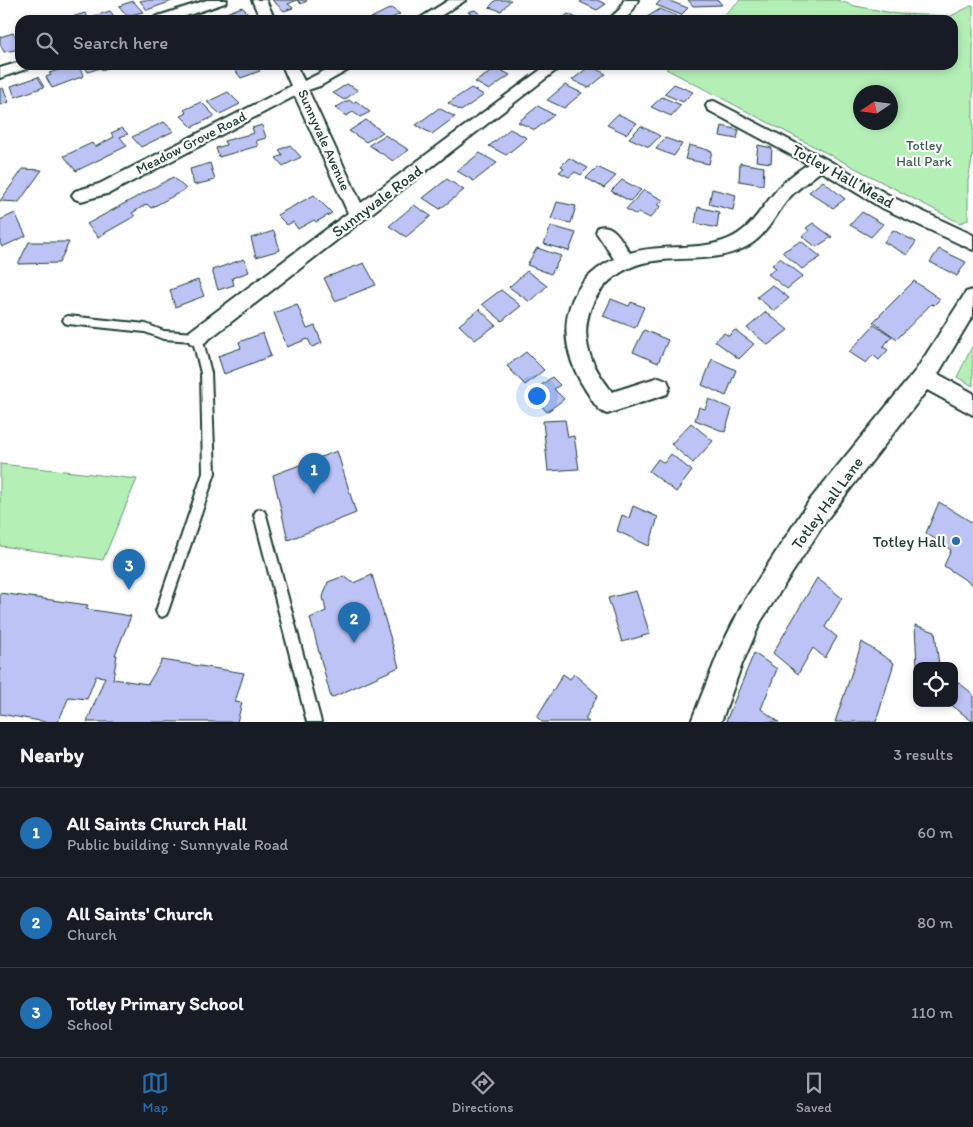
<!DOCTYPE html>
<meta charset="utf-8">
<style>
body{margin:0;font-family:Itim,sans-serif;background:#242831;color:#f1f3f6}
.controls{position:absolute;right:15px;bottom:15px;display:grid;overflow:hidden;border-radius:10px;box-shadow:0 2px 8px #0003}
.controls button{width:45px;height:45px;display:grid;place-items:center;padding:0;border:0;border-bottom:1px solid #363941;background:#171b24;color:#f1f3f6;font:25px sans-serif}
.compass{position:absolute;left:853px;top:85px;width:45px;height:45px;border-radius:50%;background:#171b24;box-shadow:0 2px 8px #0003;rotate:257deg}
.you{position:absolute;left:536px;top:395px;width:18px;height:18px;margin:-12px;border:4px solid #fff;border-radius:50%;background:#1a73e8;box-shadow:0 0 0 8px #1a73e833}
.badge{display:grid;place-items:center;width:32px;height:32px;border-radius:50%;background:#1f6fb2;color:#fff;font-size:16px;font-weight:700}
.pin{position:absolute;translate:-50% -41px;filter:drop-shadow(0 1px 2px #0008)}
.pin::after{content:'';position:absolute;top:26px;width:18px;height:15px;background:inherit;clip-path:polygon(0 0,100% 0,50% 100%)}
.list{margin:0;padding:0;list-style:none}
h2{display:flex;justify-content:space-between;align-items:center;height:65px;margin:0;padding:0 20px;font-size:21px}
h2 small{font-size:16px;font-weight:400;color:#9ea1a6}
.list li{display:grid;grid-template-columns:32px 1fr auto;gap:15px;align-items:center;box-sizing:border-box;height:90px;padding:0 20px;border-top:1px solid #363941}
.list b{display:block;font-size:19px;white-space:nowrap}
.list p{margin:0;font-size:16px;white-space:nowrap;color:#9ea1a6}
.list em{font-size:16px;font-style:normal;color:#9ea1a6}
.icon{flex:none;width:28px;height:28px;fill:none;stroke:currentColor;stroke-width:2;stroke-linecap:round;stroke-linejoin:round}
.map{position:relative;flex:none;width:973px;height:722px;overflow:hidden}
.search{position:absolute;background:#171b24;box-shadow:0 2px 8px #0003;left:15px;right:15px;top:15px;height:55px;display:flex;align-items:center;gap:12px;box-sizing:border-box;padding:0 18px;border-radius:15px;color:#9ea1a6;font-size:19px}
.sheet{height:335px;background:#171b24}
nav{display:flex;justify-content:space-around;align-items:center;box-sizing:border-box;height:70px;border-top:1px solid #363941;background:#171b24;font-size:14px;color:#9ea1a6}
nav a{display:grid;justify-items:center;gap:2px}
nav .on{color:#1f6fb2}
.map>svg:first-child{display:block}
</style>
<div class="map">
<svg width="973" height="722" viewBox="0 0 973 722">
<rect width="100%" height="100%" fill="#fff"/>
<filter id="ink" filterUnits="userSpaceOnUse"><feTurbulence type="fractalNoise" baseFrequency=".02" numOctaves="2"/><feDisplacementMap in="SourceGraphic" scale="10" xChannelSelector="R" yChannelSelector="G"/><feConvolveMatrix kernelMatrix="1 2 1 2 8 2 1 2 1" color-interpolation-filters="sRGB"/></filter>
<g filter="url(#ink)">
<path fill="#b4f0b6" stroke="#6a9675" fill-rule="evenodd" d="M740,0H837L855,6L898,14L951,16L973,5V155L968,180V220L960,223L666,69L671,65H953V20H718ZM890,92V122H860V92Z
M973,345V386L957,377Z
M0,464L137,479L103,560L0,546Z"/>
<path fill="#bdc3f5" stroke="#1f3d34" d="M144,0H175L147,10L140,1Z
M272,0H306L307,1L301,4L297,0L288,4L293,8L284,11Z
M496,0H511L501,11L489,7Z
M583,0H597L606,4L597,10L580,2Z
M661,0H667L688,8L681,15L656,5Z
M688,0H718L722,5L693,6Z
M133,1L143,12L127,16L119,6Z
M242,7L251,16L240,20H215L213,18Z
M391,8L400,14L388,20L371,18Z
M660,9L677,16L673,20L644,19Z
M475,10L487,20H456L471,14L468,12Z
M110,11L116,19H92L96,18L94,16Z
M85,13L90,20H62Z
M568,14L581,20H560Z
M13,33L17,38L20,37V49L4,52L0,44V37Z
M73,65L74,67L78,66L84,76L52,88L46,77L51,75L49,73Z
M84,65H111L112,67L102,70L100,68L88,72Z
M231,65H255L260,71L241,78Z
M590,66L606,74L589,88L572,80Z
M497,68L510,75L489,90L475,82Z
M38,77L44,87L15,97L11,86Z
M347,84L358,90L344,100L333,93Z
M674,84L693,92L683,102L664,94Z
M565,85L582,93L564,108L547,100Z
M3,88L9,102L0,105V89Z
M471,88L484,95L461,111L448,103Z
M228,92L240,104L220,114L207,102Z
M662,97L681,105L671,116L651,107Z
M349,100L353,103L356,101L370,112L360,117L353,112L346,116L335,108Z
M201,102L215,116L192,127L181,116L187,113L184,110Z
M538,106L554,115L535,130L518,122Z
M439,108L455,117L432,134L416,125Z
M618,114L637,123L626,134L607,125Z
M366,120L383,132L366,142L349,131Z
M164,122L174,131L141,147L132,137Z
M262,125L266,138L256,141L258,146L219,157L216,148L226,145L224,141L254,133L252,128Z
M641,126L660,136L649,147L629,138Z
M722,126L739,130L737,139L720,136Z
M122,128L128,134L120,137L127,146L76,171L64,156L92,143L95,147L114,137L111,133Z
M510,129L527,138L506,155L489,146Z
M385,135L409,150L393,161L369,145Z
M665,138L682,144L674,156L656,149Z
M290,145L301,157L283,166L276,158L283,155L279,150Z
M689,145L712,151L709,164L685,159Z
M758,145L772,148L771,163L756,161Z
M480,153L497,163L474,181L457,171Z
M569,158L588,168L581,175L575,172L569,177L559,172L564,168L561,166Z
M210,163L215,180L194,185L190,169Z
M740,163L764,167L763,185L739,181Z
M597,167L616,176L604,188L586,178Z
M23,169L42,170L19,202L0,201Z
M173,177L186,189L151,208L147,204L132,213L135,216L98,237L87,224Z
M447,179L464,190L440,209L423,198Z
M622,180L641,190L630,201L611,191Z
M823,181L845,199L833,208L809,192Z
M712,189L736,195L733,210L709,204Z
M644,190L663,200L658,205L661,206L650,218L638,212L636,215L626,209Z
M314,195L332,213L316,222L314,220L298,229L293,222L287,225L277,215Z
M557,202L576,206L571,223L551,219Z
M414,205L431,216L406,237L389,226Z
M698,207L719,212L717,228L695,223Z
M862,212L883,224L871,237L850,225Z
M15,213L26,236L2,247L0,243V220Z
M813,223L832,237L816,247L802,236L809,231L806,228Z
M551,226L576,233L569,251L544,244Z
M893,230L916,242L907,255L884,242Z
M274,231L280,250L256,257L251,238Z
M801,241L821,257L802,269L782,252Z
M29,242H69L59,263L18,264Z
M537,248L561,256L551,274L527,265Z
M939,249L966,262L957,276L930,262Z
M780,258L803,276L787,289L768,274L776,268L772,265Z
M244,259L249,272L232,278L234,285L218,290L212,270Z
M364,263L376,285L335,301L324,278Z
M527,271L547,286L530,302L509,287Z
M198,280L204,296L175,307L170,290Z
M914,281L940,299L934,305L931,304L897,339L873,322Z
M772,285L789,298L774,311L757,297Z
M501,290L521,306L502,321L482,304Z
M611,299L629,306L631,302L644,307L635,328L603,316Z
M297,304L307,329L315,326L322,343L312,347L308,339L287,347L274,313Z
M479,309L496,325L475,340L459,325Z
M766,312L788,330L768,345L747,328Z
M874,325L892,336L883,347L888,350L879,360L873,355L866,363L849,352Z
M644,330L668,340L658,363L633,352Z
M735,330L754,344L739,359L715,341L724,333L729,336Z
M263,333L271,356L224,374L218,356L241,348L239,342Z
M526,352L544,370L525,385L507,366Z
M712,359L736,370L726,396L702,385Z
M552,377L560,385L554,389L564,399L547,412L530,394Z
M709,399L732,409L725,432L695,420L699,407L705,409Z
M565,420L568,437L574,436L579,469L548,471L543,421Z
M691,423L713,441L693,463L671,444Z
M337,451L356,513L288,540L273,475Z
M671,454L692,471L676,492L649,471L658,459L664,463Z
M939,502L973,523V585L944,566L951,550L926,533Z
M633,506L658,517L649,546L617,531L622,515L629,518Z
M372,575L399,667L331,698L310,618L326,611L323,597L328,582L344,576L353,583Z
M817,578L842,598L825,627L837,637L825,658L813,648L798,674L773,653Z
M636,591L650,634L622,642L608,598Z
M0,593L88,605L86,609L131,616L115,655H117L113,679L148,684L162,660L244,673L235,702L242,703L237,722H87L105,677L96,676L87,699L69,697L58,722H46L0,714Z
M915,625L935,632L939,666H917Z
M862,642L894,663L876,722H835Z
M754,653L777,669L761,709L779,722H728L726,721Z
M563,674L570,679L574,674L598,695L585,719L589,722H542L537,717Z
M954,679L973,694V722L949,703H954Z"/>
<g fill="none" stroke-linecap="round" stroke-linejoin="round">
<g stroke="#1f3d34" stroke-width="4">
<path id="lane" d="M68,316L146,324L164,331L197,333L200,334L202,337L211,373L215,473L168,611L166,615L162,617L158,615L156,611L203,473L201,373L193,341L163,339L145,332L68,324L65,323L63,320L65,317Z
M260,509L264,511L266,515L321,722H307L254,515L256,511Z"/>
</g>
<g stroke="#1f3d34" stroke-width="4">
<path id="street" d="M207,0H227L225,3L174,20H153L155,17Z
M252,0H266L275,20H261Z
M449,0H466L434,20H417Z
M624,0H638C630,18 627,20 608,20L620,9Z
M20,62V65H31L29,68L0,78V68Z
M282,65H296L304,81L336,65H354L352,68L320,86L308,90L361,203L547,65H563L204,343L197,346L190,343L187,337L190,331L348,213L295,96L110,193L81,201L75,199L72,195L75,191L99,184L291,86Z
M714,101L826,159L892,197L973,235V250L880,207L821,171C810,180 798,188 789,198C774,216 766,238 744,248C711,264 677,255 643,263C600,274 574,318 592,360C597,372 605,382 612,392L659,377L667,380L670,387L667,394L607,414C596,410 592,399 585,389C555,341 559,286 614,259L596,232L598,227C614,222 622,241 630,253C662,243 698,252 728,239C751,230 760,209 776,191C785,180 796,172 808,164L708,110L706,106L708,102Z
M973,290V315L938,374L973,393V415L927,390L827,519L761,621L742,664L721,722H691L720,649L743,603L809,501L916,370L966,292Z"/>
</g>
<use href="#lane" fill="#fff" fill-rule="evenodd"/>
<use href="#street" fill="#fff" fill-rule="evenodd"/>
</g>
</g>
<circle fill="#1f6fb2" stroke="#fff" stroke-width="2" cx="956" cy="541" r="5"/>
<g text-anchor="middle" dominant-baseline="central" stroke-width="4.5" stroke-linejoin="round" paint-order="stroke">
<g font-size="14" fill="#1f3d34" stroke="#fff">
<text transform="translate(324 140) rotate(66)">Sunnyvale Avenue</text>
<text transform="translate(191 143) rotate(-27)">Meadow Grove Road</text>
</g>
<g font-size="14" fill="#3d614e" stroke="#fff">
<text x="924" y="145">Totley<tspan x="924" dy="16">Hall Park</tspan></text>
</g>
<g font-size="16" fill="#1f3d34" stroke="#fff">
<text transform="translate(843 176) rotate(29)">Totley Hall Mead</text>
<text transform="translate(377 201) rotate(-37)">Sunnyvale Road</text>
<text transform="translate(827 503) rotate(-54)">Totley Hall Lane</text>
</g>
<g font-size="16" fill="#1f3d34" stroke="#fff" text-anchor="end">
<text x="946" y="541">Totley Hall</text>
</g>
</g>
</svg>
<div class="controls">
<button><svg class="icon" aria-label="locate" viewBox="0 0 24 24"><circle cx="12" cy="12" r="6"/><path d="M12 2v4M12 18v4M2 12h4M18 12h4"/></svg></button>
</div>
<svg class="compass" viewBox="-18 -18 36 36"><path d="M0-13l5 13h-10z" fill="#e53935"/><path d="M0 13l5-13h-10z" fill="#9ea1a6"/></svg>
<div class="you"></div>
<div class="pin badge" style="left:314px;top:494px">1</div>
<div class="pin badge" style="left:354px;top:643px">2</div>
<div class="pin badge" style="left:129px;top:590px">3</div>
<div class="search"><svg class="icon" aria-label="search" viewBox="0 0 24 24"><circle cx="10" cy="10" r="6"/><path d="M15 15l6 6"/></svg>Search here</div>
</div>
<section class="sheet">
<h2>Nearby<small>3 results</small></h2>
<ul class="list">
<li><span class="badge">1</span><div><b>All Saints Church Hall</b><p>Public building · Sunnyvale Road</p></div><em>60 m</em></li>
<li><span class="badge">2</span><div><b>All Saints' Church</b><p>Church</p></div><em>80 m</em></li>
<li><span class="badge">3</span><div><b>Totley Primary School</b><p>School</p></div><em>110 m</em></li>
</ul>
</section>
<nav>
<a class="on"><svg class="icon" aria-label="map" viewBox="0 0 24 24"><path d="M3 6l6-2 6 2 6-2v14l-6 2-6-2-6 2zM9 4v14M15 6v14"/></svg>Map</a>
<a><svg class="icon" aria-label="directions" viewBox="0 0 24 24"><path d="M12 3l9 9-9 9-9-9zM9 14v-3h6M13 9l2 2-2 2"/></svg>Directions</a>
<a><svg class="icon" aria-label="saved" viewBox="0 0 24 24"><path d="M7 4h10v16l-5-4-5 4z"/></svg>Saved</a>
</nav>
